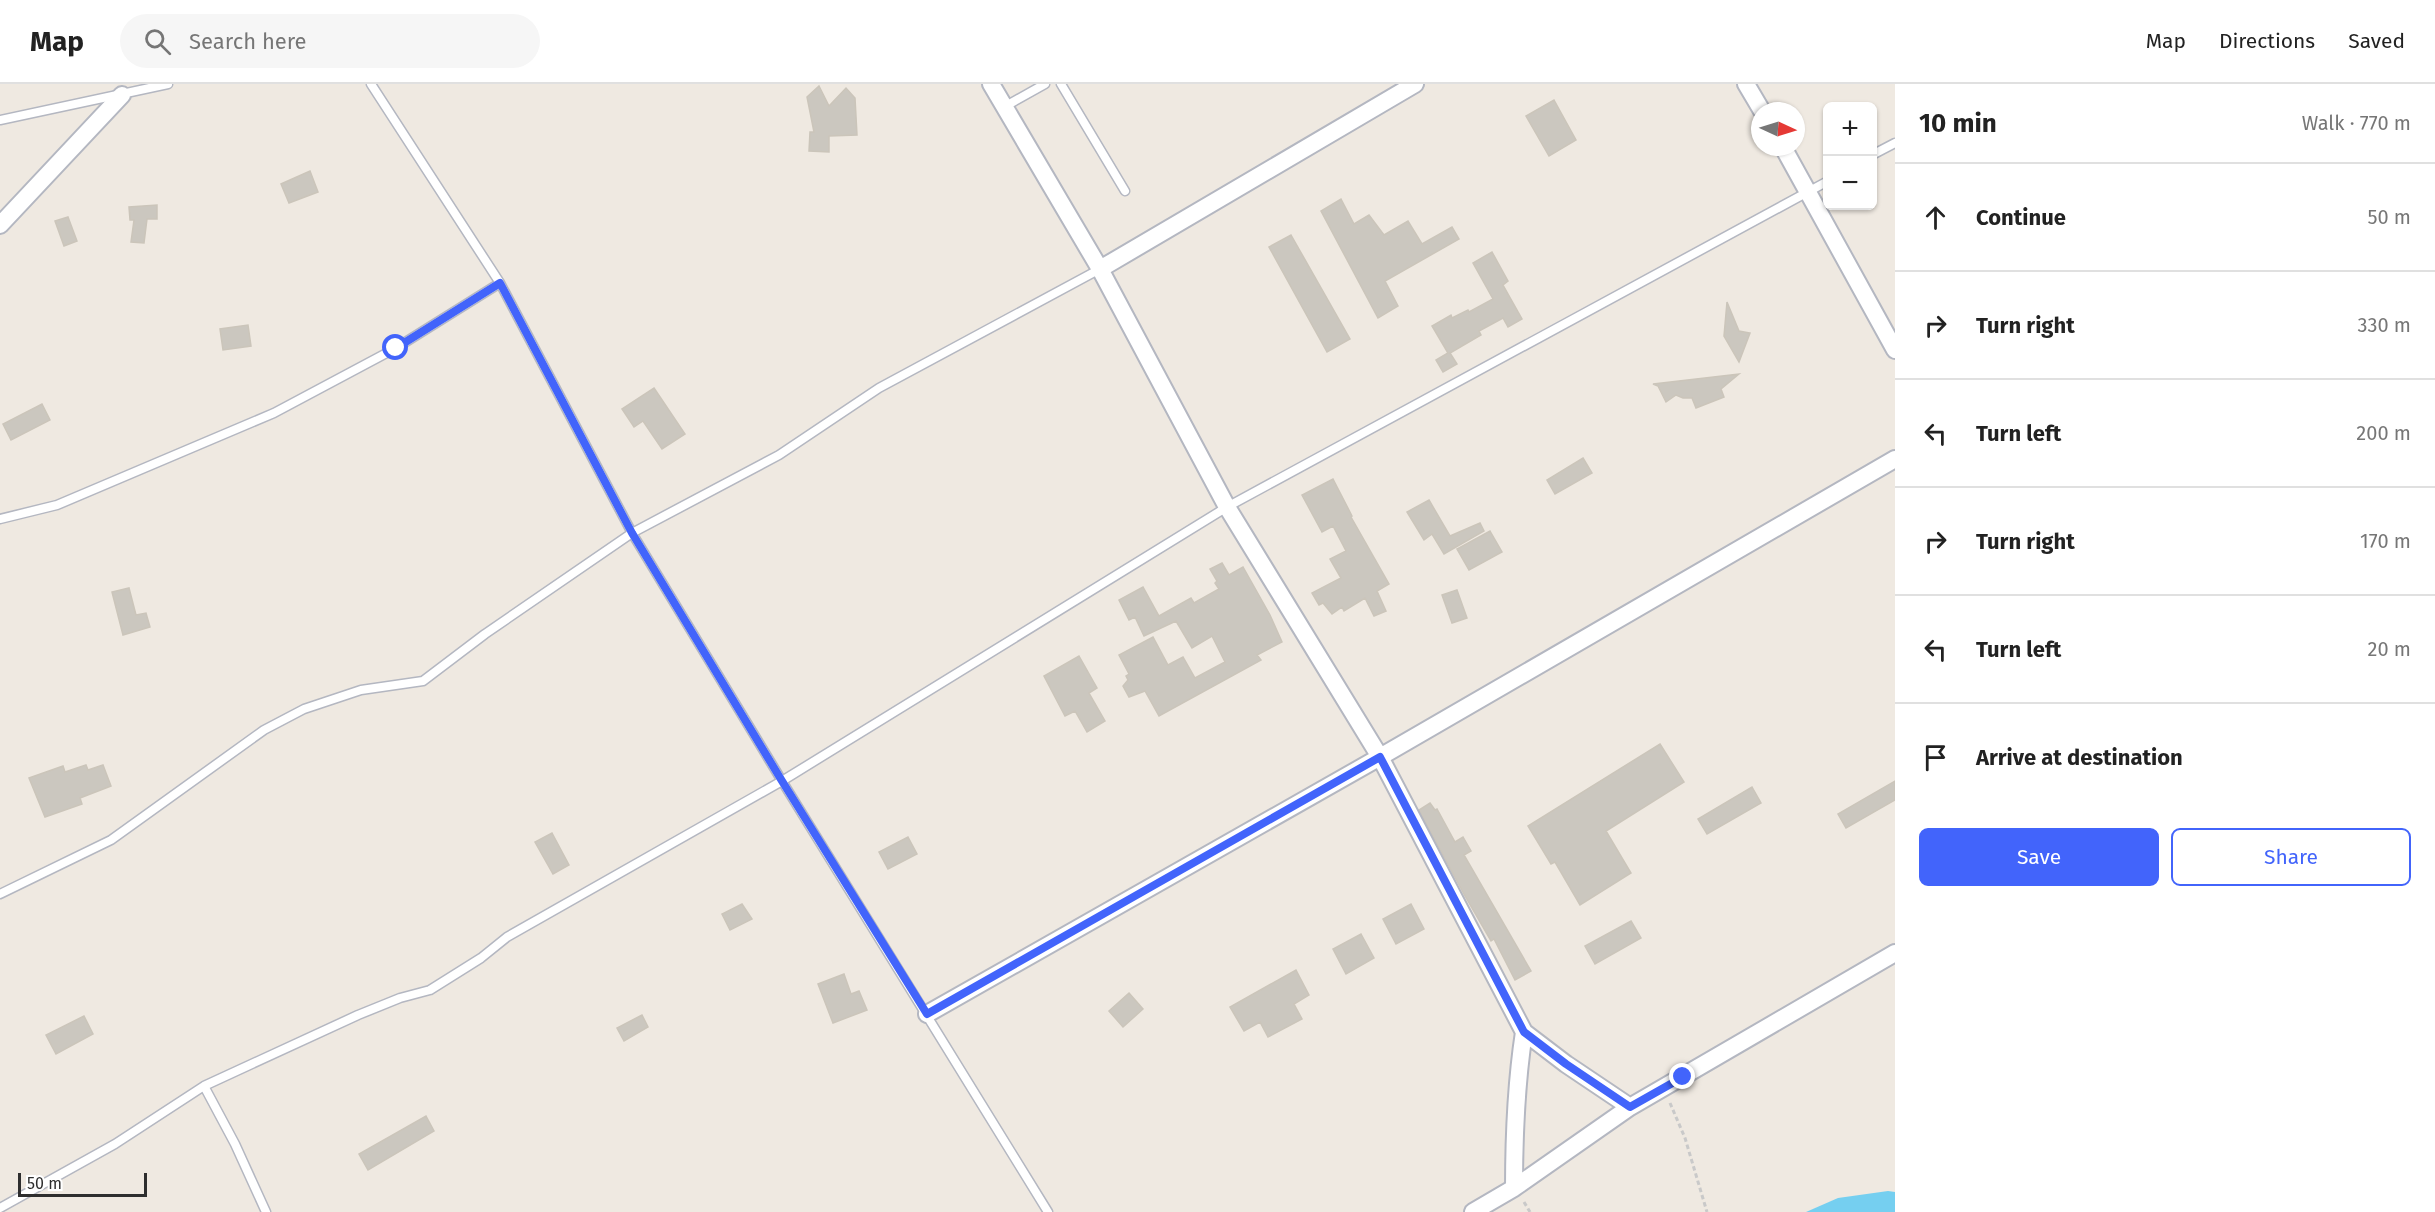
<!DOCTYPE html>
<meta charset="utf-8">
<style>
body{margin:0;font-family:"Fira Sans",sans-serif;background:#f6f6f6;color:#222}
.controls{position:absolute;right:18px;top:18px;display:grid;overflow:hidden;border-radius:9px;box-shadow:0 2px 4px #0004}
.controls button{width:54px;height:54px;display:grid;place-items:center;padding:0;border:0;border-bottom:2px solid #e0e0e0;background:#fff;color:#222;font:30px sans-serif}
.compass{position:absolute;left:1751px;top:18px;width:54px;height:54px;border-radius:50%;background:#fff;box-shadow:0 2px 4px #0004;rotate:94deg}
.scale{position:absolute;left:18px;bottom:15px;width:129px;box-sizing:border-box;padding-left:6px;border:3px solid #2e2e2e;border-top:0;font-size:16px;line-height:21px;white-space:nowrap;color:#2e2e2e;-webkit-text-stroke:4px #fff;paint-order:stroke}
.stop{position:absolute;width:18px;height:18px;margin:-14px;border:4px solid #4264fb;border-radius:50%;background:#fff}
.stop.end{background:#4264fb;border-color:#fff;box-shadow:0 2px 6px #0008}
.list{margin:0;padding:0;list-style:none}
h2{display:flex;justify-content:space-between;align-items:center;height:78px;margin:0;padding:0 24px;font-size:26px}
h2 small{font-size:20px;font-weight:400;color:#767676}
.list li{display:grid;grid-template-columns:39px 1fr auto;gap:18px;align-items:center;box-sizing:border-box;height:108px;padding:0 24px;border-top:2px solid #e0e0e0}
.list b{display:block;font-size:22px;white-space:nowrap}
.list em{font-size:20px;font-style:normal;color:#767676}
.actions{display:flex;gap:12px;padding:18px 24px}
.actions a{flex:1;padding:14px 0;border:2px solid #4264fb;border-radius:9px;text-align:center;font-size:21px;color:#4264fb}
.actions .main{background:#4264fb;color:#fff}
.icon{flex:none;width:33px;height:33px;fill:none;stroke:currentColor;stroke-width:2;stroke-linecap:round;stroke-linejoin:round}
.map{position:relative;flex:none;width:1895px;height:1128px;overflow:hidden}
header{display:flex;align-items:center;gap:36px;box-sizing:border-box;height:84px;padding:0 30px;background:#fff;border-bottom:2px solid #e0e0e0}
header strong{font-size:28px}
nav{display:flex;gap:33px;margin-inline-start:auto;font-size:21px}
.search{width:420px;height:54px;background:#f6f6f6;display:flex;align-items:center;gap:15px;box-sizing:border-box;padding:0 21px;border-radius:33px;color:#767676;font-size:22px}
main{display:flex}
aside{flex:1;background:#fff}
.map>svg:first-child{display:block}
</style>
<header>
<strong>Map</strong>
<div class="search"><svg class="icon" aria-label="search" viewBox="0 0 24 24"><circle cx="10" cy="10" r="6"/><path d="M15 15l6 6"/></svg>Search here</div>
<nav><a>Map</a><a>Directions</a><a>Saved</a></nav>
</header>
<main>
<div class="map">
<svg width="1895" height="1128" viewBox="0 0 1895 1128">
<rect width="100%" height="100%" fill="#efe9e1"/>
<path fill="#75cff0" d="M1888,1107L1895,1108V1128H1806L1838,1114Z"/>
<path fill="#cbc7bf" stroke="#cbc5ba" stroke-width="1.5" d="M819,2L829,22L846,4L855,14L857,51L829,52V68L809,67L810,48H814L807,13Z
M1554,16L1576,56L1549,72L1526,32Z
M310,87L318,108L289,119L281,100Z
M1341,115L1354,140L1369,131L1384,151L1408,137L1422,160L1452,143L1459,155L1385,197L1398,222L1378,234L1321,127Z
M157,121V135H147L144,159L131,158L134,136H130L129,123Z
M68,133L77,157L64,162L55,137Z
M1291,151L1350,255L1327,268L1269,163Z
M1492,168L1508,197L1503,201L1522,235L1508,243L1503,234L1479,247L1481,251L1450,269L1457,280L1443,288L1436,276L1448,269L1432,242L1451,231L1452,234L1468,226L1469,228L1493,215L1473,179Z
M1727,218L1739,247L1750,249L1739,278L1724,252Z
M248,241L251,262L223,266L220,245Z
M1739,290L1721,305L1724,313L1696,324L1692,314H1683L1676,311L1666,318L1658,302L1653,300Z
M654,304L685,350L662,365L643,337L634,343L622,325Z
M42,320L50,336L11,356L3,340Z
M1583,374L1592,389L1555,410L1547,396Z
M1333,395L1352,432L1351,433L1389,500L1377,507L1386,527L1374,532L1365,514L1344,527L1342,523L1332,530L1323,519L1319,521L1312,509L1341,494L1330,475L1346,467L1333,442L1322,448L1302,411Z
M1429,416L1450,452L1480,439L1484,447L1444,470L1432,450L1424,456L1407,428Z
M1490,447L1502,468L1469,486L1457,465Z
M1222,479L1229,491L1243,483L1270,531L1282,558L1257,571L1261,576L1159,632L1145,607L1129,613L1123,602L1128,596L1126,592L1129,590L1119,571L1153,553L1168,581L1183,573L1195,594L1225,578L1212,552L1192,564L1176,537L1144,552L1135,533L1129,536L1119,516L1143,503L1159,532L1191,514L1194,519L1219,505L1215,499L1217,497L1210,485Z
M129,504L136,531L146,529L150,543L123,551L112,508Z
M1457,506L1467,534L1452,539L1442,511Z
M1079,572L1097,604L1089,609L1105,637L1087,648L1075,627L1065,632L1044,592Z
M1660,660L1684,698L1606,747L1631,789L1580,821L1555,778L1551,780L1528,742Z
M86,681L88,686L103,681L111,702L80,714L82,720L45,733L29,694L63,682L65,688Z
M1895,697V716L1846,744L1838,730Z
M1752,703L1761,719L1707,750L1698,735Z
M1430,719L1435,726L1437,725L1455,758L1463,753L1471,767L1464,771L1531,887L1515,896L1494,855L1491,857L1465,812L1419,726Z
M552,749L569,781L553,790L535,758Z
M908,753L917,770L888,785L879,768Z
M742,820L752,835L730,846L722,830Z
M1411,820L1424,845L1396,860L1383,835Z
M1631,837L1641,854L1595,880L1585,862Z
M1361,850L1374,874L1346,890L1333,865Z
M1296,886L1309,911L1294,920L1302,935L1268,953L1260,938L1244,947L1230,923Z
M844,890L851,910L859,907L867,926L833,939L818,900Z
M1129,909L1143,925L1123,943L1109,927Z
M642,931L648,943L624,957L617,944Z
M84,932L93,950L56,970L46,951Z
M426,1032L434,1047L368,1086L359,1070Z"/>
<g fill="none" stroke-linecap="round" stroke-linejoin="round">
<g stroke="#b4b7c1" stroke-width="11">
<path id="lane" d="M371,0L500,199
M1061,0L1125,107
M1004,23L1045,0
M0,36L168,0
M1872,71L1895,59
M0,435L57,421L274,329L396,264L500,199L632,449L782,697L1048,1128
M0,810L111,756L264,646L304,625L361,606L423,597L485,550L632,449L779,371L879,304L1100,185
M204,1002L235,1060L266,1128
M0,1124L115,1060L204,1002L358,931L400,914L430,906L481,874L507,853L782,697L1227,423L1828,97"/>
</g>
<g stroke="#b4b7c1" stroke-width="20">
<path id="street" d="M991,0L1100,185L1227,423L1380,673L1524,948L1566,980L1630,1023
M1746,0L1762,27
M1783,63L1895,266
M0,141L122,11
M1100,185L1415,0
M927,930L1380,673L1895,375
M1514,1104C1514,1051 1516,1000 1524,948
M1473,1128L1514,1104L1630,1023L1895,869"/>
</g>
<path stroke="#c9c9c9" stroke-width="3" stroke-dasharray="4.5 3" stroke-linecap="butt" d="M1670,1019L1685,1054L1707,1128
M1524,1118L1530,1128"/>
<use href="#lane" stroke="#fff" stroke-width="8"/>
<use href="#street" stroke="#fff" stroke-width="16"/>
</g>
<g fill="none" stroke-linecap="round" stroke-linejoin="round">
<path stroke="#4264fb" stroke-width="8" d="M396,264L500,199L632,449L782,697L927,930L1380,673L1524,948L1566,980L1630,1023L1683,993"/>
</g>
</svg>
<div class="controls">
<button>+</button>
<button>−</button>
</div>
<svg class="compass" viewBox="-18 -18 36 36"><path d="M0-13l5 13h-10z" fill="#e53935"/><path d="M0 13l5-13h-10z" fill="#767676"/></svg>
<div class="scale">50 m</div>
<div class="stop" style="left:396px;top:264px"></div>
<div class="stop end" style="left:1683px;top:993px"></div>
</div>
<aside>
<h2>10 min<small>Walk · 770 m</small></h2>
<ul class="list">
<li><svg class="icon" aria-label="ahead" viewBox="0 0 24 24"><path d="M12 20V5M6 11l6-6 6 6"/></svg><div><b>Continue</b></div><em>50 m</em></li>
<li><svg class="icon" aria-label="right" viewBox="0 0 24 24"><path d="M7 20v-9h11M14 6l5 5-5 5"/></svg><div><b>Turn right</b></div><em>330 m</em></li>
<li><svg class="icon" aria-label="left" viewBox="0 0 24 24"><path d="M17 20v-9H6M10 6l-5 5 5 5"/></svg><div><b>Turn left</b></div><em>200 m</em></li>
<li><svg class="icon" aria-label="right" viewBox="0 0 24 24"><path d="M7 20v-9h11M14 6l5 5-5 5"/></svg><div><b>Turn right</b></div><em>170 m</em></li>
<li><svg class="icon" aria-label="left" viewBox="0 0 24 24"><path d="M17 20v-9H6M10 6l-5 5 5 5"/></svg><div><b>Turn left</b></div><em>20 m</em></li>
<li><svg class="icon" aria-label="arrive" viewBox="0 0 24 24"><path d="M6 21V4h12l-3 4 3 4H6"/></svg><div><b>Arrive at destination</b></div></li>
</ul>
<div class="actions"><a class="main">Save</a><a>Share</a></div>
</aside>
</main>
